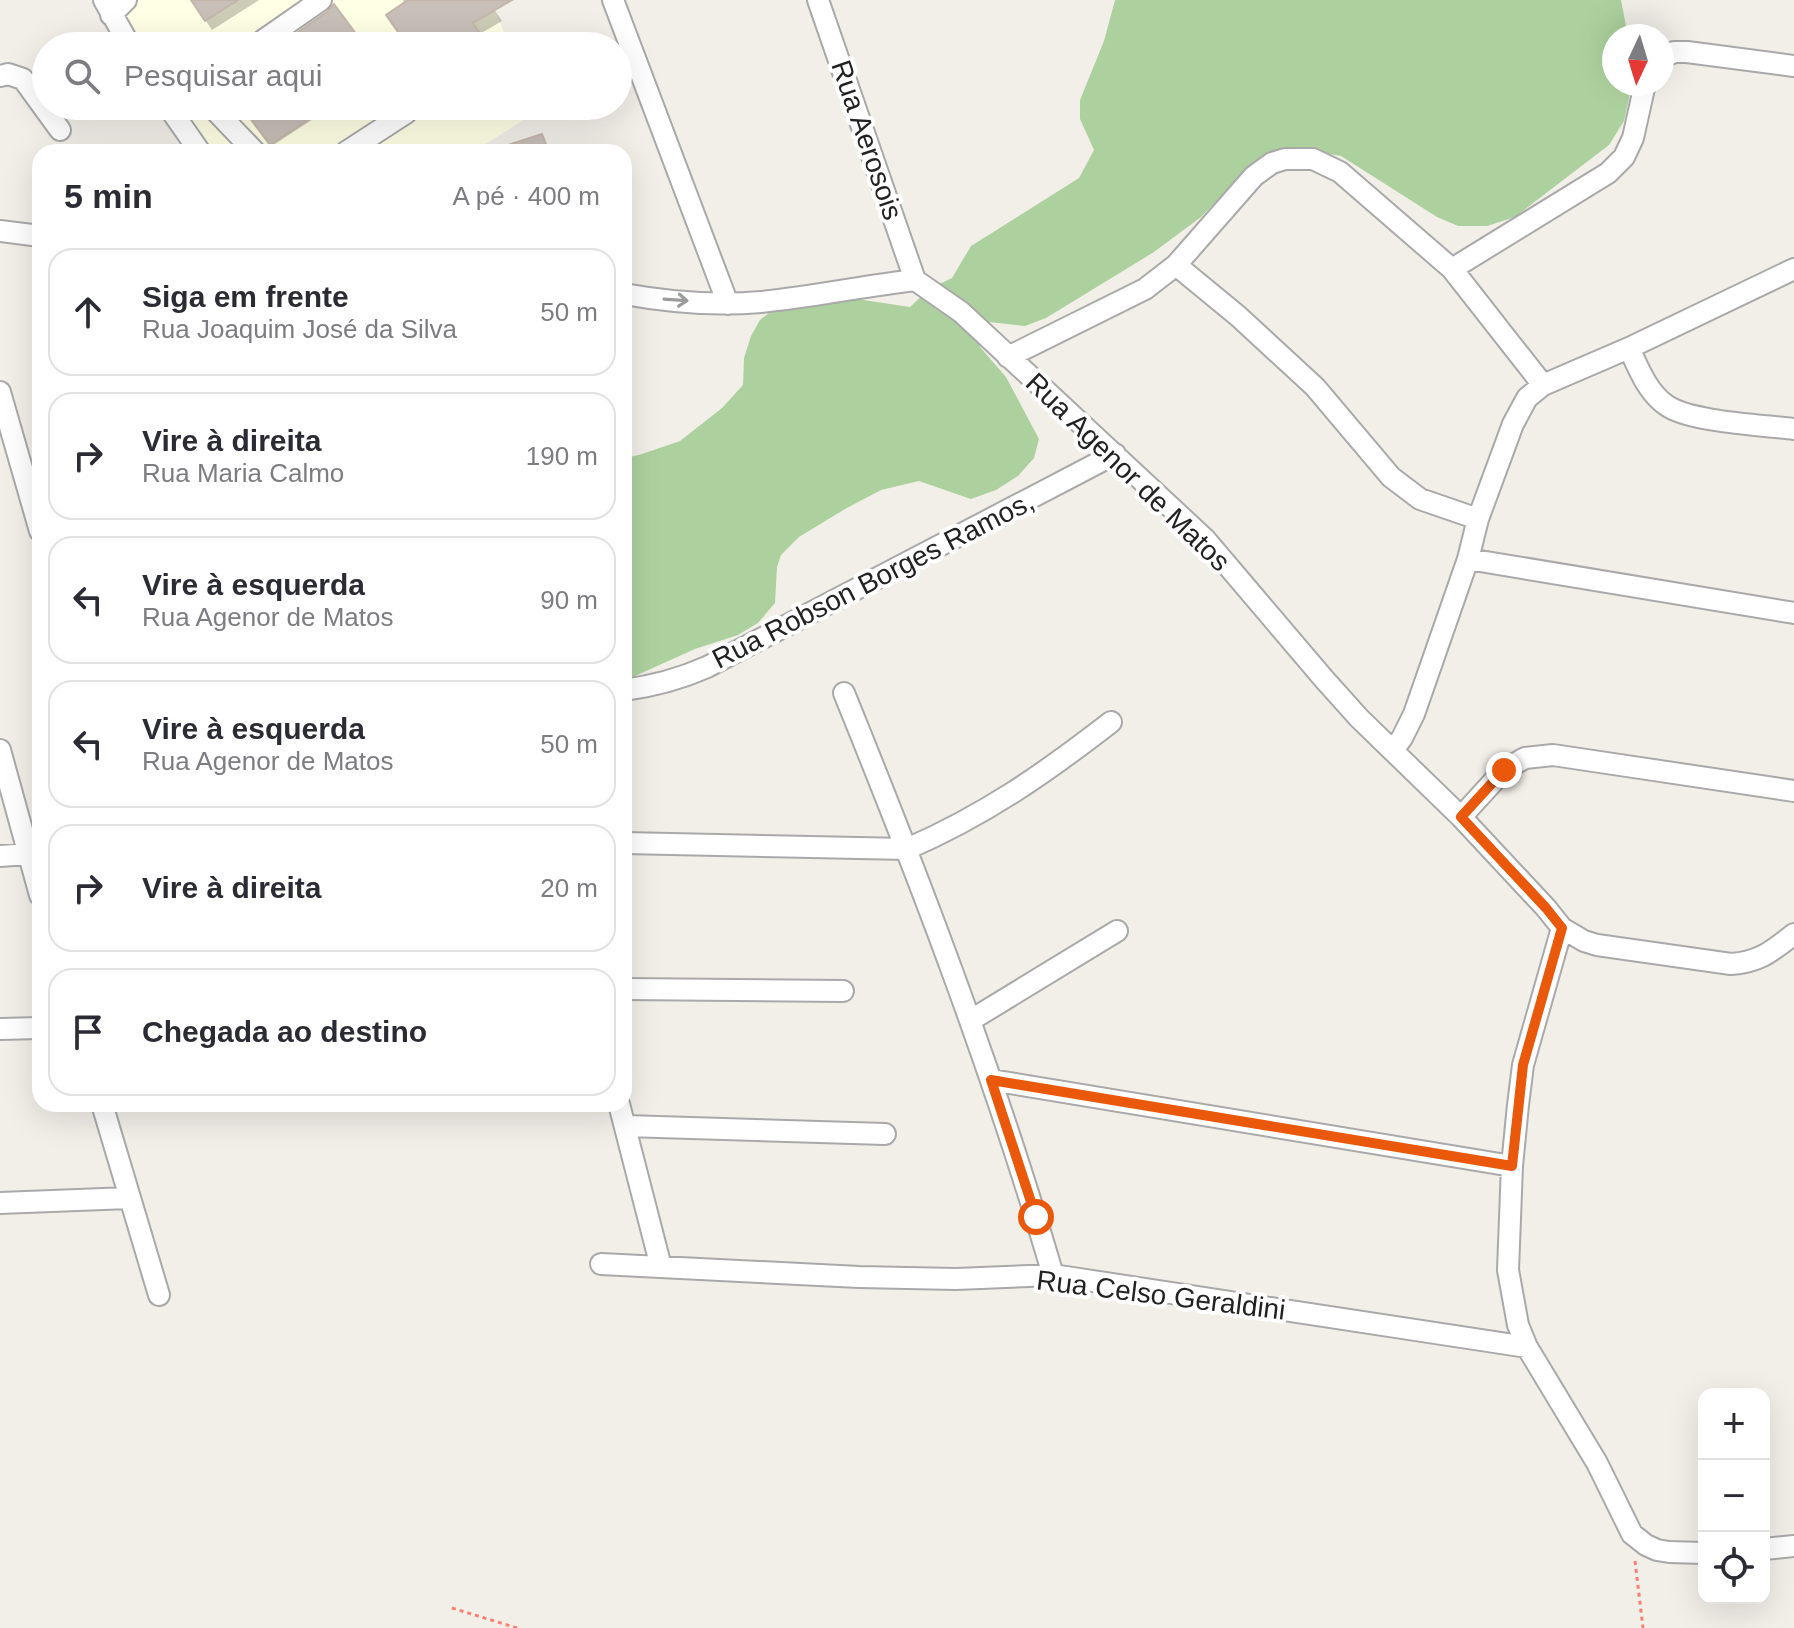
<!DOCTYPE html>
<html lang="pt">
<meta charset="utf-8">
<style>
body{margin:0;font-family:Arial,sans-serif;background:#f7f7f7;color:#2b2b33}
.controls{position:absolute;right:24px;bottom:24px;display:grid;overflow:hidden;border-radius:16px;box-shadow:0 8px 32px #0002}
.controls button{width:72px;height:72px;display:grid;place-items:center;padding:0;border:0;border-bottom:2px solid #e1e1e2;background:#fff;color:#2b2b33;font:40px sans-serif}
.compass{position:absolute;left:1602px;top:24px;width:72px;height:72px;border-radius:50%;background:#fff;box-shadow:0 8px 32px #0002;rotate:184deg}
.stop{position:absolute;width:24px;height:24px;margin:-18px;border:6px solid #ea580c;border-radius:50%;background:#fff}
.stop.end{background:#ea580c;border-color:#fff;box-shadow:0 2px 8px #0008}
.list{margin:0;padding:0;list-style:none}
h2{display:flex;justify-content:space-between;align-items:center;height:104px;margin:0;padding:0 32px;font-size:34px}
h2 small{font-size:26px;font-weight:400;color:#7c7c81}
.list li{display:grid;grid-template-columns:52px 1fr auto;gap:24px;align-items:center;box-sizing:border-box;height:128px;margin:0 16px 16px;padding:0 16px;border:2px solid #e1e1e2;border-radius:24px}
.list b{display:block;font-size:30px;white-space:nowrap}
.list p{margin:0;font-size:26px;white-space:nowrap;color:#7c7c81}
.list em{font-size:26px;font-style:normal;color:#7c7c81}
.icon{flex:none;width:44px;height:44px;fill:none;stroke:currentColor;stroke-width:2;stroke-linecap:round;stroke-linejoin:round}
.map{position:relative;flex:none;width:1794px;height:1628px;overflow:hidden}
.search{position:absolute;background:#fff;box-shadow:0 8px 32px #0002;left:32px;top:32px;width:600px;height:88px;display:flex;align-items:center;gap:20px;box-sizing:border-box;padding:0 28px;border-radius:44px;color:#7c7c81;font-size:30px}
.panel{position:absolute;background:#fff;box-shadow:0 8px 32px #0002;left:32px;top:144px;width:600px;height:968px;border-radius:24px}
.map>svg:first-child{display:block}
</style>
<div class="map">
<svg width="1794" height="1628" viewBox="0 0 1794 1628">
<rect width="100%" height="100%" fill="#f2efe9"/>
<path fill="#ffffe5" d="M139,0H492L509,46H140L122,18Z
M178,106H530L533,114L473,152H215Z"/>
<path fill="#add19e" d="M1115,0H1621L1628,36H1614V84H1632L1624,121L1609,145L1515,217L1487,226H1458L1437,217L1341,156L1293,148L1268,157L1241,176L1201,217L1154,252L1046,318L1025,326L989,322L981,326L977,334L980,347L1006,377L1039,439L1034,458L1018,476L996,490L971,499L919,481L881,490L845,509L799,537L781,555L777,567L775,603L758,623L738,635L695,649L635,676L624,678V458L639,455L680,441L722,408L743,385L744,358L751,336L760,320L770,312L805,298L830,295L910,307L929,289L952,278L971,246L1079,178L1094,150L1080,119V100L1104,41Z"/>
<path fill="#0003" d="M192,0H259L212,30Z
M403,0H488L502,21L478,35L486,46H408L405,4Z
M243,106H333L272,146Z"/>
<path fill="#c7bfb8" stroke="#c4b6ab" stroke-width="2" d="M191,0H238L205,21Z
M408,0H512L473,23L488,46H408L386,15Z
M334,4L365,46H278L328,11Z
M241,106H329L270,145Z
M542,134L549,152H496V149Z"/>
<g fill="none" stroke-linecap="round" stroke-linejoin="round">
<g stroke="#a9a9a9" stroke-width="24">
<path id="minor" d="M104,0L130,46
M613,0L728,304
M818,0L915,280
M111,15L126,0
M255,46L321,0
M1662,58L1674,52H1687L1794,66
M0,76L8,74L23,79L60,130
M168,106L200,152
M211,106L255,152
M346,152L406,113
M0,231L40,236
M1176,265L1238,316L1315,387L1391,477L1420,499L1478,519
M1452,269L1608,173L1624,157L1633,138L1645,84
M624,294C668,302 716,306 761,302C812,297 864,286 915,280L961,312L1205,539L1324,679L1359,718L1461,817L1546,908L1562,928L1584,941L1597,945L1731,964C1760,962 1772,951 1794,934
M1629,348C1638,367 1647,392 1666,405C1689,422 1763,425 1794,429
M1008,357L1145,289L1176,265L1254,176L1272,163L1285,159H1313L1340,172L1452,269L1543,385
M0,392L40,531
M1468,559L1794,613
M624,690C654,686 680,679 707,667L1115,454
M844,693C922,885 995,1077 1053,1275
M0,750L40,895
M1393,750L1402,738L1414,714L1468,559L1478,519L1513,424L1527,398L1543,385L1629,348L1794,269
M1461,817L1504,770L1525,758L1553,755L1794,791
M624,843L907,849C985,815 1044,774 1111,722
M0,856L28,854
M1562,928L1523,1065L1518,1105L1512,1166L1508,1270L1518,1325L1527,1347L1597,1463L1632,1534L1646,1545L1657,1550L1669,1552L1704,1553
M624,989L843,991
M971,1020L1117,931
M0,1029L40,1028
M991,1080L1512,1166
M102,1104L159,1295
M619,1104L661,1267
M626,1126L885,1134
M0,1203L129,1198
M601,1264L859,1277L956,1279L1053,1275L1527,1347
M1764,1549L1794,1546"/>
</g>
<path stroke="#fa8072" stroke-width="3" stroke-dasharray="4 4" stroke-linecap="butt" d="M1635,1561L1643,1628
M452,1608L517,1628"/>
<use href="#minor" stroke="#fff" stroke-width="20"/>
</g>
<defs><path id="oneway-shaft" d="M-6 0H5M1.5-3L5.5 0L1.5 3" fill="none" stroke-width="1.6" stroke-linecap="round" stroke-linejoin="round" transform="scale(2)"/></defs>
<use stroke="#9c9c9c" href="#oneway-shaft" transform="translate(676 300) rotate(4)"/>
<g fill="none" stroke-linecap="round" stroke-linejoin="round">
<path stroke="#ea580c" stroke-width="10" d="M1036,1217L991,1080L1512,1166L1523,1065L1562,928L1546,908L1461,817L1504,770"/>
</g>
<g text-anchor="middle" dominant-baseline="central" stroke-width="8" stroke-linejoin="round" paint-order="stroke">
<g font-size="28" fill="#222" stroke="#fff">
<text transform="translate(867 140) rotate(71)">Rua Aerosois</text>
<text transform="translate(1128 472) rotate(44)">Rua Agenor de Matos</text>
<text transform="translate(873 580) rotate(-27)">Rua Robson Borges Ramos,</text>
<text transform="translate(1161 1295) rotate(7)">Rua Celso Geraldini</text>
</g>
</g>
</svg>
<div class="controls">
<button>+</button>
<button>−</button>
<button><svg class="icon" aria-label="locate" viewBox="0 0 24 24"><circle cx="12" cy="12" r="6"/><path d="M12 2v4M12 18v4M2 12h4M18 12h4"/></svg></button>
</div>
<svg class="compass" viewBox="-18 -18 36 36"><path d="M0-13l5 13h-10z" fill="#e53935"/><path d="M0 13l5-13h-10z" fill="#7c7c81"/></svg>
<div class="stop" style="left:1036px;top:1217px"></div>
<div class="stop end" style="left:1504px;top:770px"></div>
<div class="search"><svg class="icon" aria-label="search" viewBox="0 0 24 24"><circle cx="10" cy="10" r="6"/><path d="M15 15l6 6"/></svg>Pesquisar aqui</div>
<section class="panel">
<h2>5 min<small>A pé · 400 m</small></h2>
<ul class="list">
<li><svg class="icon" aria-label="ahead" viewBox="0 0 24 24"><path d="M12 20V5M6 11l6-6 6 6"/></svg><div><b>Siga em frente</b><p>Rua Joaquim José da Silva</p></div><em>50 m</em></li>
<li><svg class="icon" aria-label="right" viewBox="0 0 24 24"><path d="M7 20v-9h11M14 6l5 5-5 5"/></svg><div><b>Vire à direita</b><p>Rua Maria Calmo</p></div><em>190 m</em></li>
<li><svg class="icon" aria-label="left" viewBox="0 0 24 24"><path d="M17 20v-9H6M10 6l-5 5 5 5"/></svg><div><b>Vire à esquerda</b><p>Rua Agenor de Matos</p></div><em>90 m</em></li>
<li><svg class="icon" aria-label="left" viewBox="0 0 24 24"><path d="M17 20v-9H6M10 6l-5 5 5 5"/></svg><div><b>Vire à esquerda</b><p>Rua Agenor de Matos</p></div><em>50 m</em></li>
<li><svg class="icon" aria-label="right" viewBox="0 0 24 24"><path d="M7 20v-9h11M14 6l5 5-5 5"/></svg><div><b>Vire à direita</b></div><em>20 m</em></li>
<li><svg class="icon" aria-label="arrive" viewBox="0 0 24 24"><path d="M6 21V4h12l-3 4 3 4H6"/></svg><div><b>Chegada ao destino</b></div></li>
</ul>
</section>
</div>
